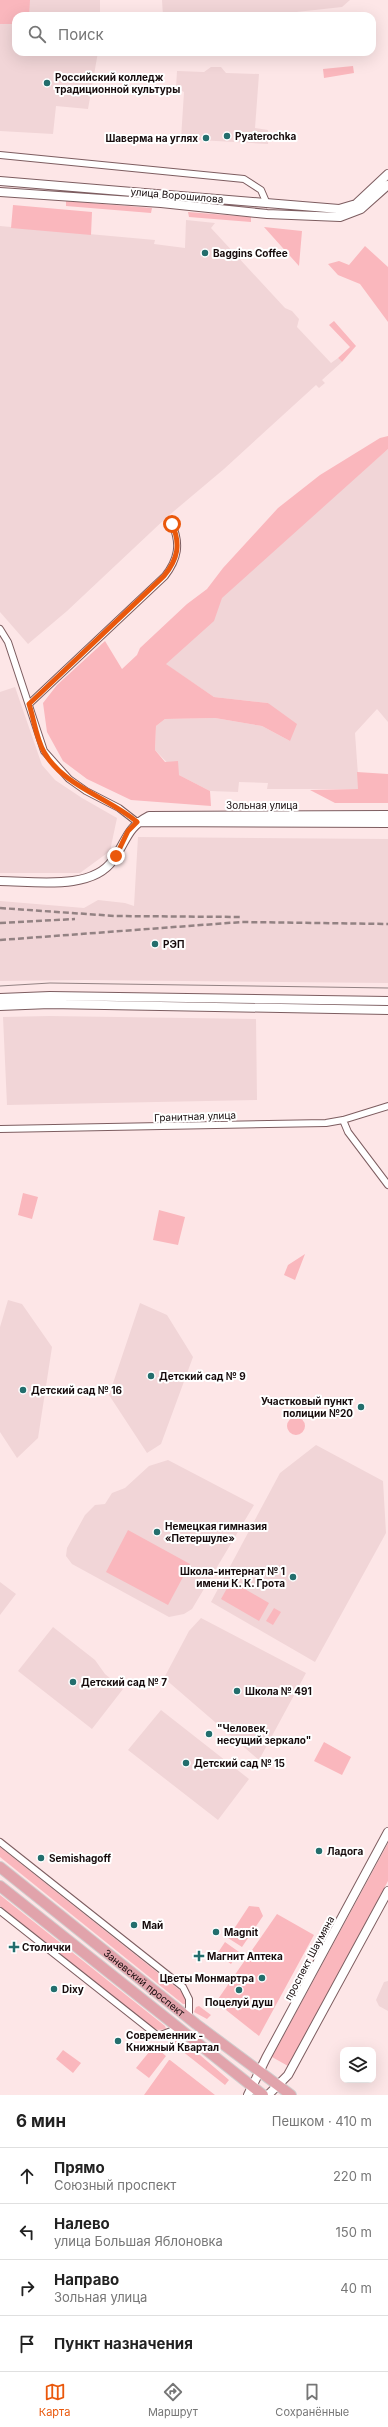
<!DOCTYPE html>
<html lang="ru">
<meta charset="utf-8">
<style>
body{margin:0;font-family:Inter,sans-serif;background:#f6f6f6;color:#222}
.controls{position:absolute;right:12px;bottom:12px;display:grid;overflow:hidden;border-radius:8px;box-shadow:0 4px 16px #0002}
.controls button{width:36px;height:36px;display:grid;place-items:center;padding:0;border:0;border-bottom:1px solid #e0e0e0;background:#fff;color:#222;font:20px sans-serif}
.stop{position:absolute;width:12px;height:12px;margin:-9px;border:3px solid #ea580c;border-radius:50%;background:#fff}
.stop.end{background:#ea580c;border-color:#fff;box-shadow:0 1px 4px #0008}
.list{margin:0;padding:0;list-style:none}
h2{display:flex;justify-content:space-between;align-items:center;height:52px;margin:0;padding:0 16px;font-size:17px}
h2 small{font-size:13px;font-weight:400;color:#767676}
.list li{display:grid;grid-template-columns:26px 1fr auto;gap:12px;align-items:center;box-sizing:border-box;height:56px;padding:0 16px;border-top:1px solid #e0e0e0}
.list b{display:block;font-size:15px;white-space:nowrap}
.list p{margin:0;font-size:13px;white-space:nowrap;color:#767676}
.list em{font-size:13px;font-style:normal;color:#767676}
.icon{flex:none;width:22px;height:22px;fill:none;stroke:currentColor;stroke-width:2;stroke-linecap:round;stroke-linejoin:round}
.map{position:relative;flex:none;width:388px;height:2095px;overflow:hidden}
.search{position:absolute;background:#fff;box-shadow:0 4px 16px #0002;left:12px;right:12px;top:12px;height:44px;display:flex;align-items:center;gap:10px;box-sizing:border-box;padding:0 14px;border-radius:12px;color:#767676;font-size:15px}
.sheet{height:276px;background:#fff}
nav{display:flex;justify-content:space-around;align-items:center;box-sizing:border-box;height:56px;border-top:1px solid #e0e0e0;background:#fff;font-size:11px;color:#767676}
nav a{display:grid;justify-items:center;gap:2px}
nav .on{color:#ea580c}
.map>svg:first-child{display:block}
</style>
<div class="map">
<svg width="388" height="2095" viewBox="0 0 388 2095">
<rect width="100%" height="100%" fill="#fde6e7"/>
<path fill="#f1d5d7" d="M0,0H100V16H16V52H98L88,109L56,106L53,134L0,131Z
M162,0H350L342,7L260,16H163Z
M211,67H221L226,73L259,74L255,128L268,130V144L181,139L184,92L176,88L177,71L204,72Z
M186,220L215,223L211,228L285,308L292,311L299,319L297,327L331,363L338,358L342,362L322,380L325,383L319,388L316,385L224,469L167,517L67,611L28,644L0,612V226L155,240L154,244L185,248Z
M388,449V722L377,709L355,733L359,789H267L268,783L239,782L238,792L210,791L179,775L155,750L156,726L165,719L215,718L262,726L290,741L268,703L214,697L165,664L156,650Z
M15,687L42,765L55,780L82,798L117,818L110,851L80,873H0V692Z
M138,837L388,839V983L87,980L0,981V901L84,908L98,900L125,903L134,906Z
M49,1016L256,1019L257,1100L7,1105L3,1017Z
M8,1300L22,1304L52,1347L38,1438L17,1458L0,1432V1327Z
M140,1303L167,1315L193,1357L161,1444L147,1453L109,1395Z
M316,1445L383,1481L386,1533L315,1662L211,1602L280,1473Z
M168,1460L254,1505L192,1609L184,1614L169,1617L72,1564L66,1556L67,1548L85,1515L95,1505L105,1504L112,1493L125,1488L149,1466Z
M0,1582L16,1594L0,1615Z
M201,1618L306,1673L259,1760L164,1678L189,1631Z
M53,1627L95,1660L105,1674L123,1689L92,1729L18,1671Z
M161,1710L249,1779L218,1820L128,1750Z
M388,1981V2011L379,2006L376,2000L384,1982Z"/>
<path fill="#fab7bd" d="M0,0H30L29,16H16V24H0Z
M353,66L354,73L324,78L323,69Z
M66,201L152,208L151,213L66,206Z
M13,205L92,212L91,235L11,228Z
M188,212L251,217V222L189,217Z
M264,227L302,231L299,266Z
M365,246L388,267V322L360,284L338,275L328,264L339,261L349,265Z
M334,321L356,346L342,362L338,358L350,347L329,325Z
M388,436V449L222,598L214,621L166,664L214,697L268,703L297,724L290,741L262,726L215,718L165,719L156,726L155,750L165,762L178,761L179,775L210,791L211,806L131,800L87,779L63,761L47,732L43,703L57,685L105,641L122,669L137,655L140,648L187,604L207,589L223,568L278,508L320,475L380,438Z
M357,772L388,774V803H335L310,790L358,789Z
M23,1193L38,1197L32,1219L18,1215Z
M159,1210L185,1217L178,1245L153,1240Z
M305,1254L295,1280L284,1275L288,1265Z
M287 1426a9 9 0 1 1 18 0a9 9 0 1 1-18 0Z
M128,1530L190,1564L168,1605L106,1572Z
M231,1581L269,1603L259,1621L221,1599Z
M274,1608L281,1612L273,1625L266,1621Z
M324,1742L351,1757L342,1775L314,1761Z
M388,1843V1881L288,2066L272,2057Z
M0,1847L182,1992L185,1997L186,2004H183L0,1857Z
M0,1895L165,2026L166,2029L158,2030L152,2027L0,1906Z
M249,1906L259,1907L263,1916L242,1947L228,1938Z
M277,1914L314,1935L259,2036L216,2002Z
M225,1942L239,1952L231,1964L217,1954Z
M199,2006L211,2015L207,2019L194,2012L196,2007Z
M174,2036L179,2037L229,2080L225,2085L172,2043L171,2039Z
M154,2046L166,2056L149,2078L136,2068Z
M63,2050L81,2063L73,2073L56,2059Z
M169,2060H170L215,2095H144Z"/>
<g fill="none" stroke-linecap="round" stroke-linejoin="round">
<g stroke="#7d5d60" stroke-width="8">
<path id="minor" d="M0,155L244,179L261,190L267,204
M0,629L8,642L44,751L69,779L86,791L119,808L137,822
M29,704L165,576C178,559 181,544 172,524
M343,1120L348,1132L388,1185
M0,1129L326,1123L343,1120L388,1106
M0,1842L183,1987L189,1999V2018
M0,1911L158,2036L179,2028"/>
</g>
<g stroke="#7d5d60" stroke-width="10">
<path id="tertiary" d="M0,181L339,209L356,204L388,174
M0,192L161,203L267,214L340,217L361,209L388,185
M137,822L388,823
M0,881C34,881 92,891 113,860C127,841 126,828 149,816L388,815
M0,998L50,996L388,1001
M0,1006L50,1004L388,1010
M248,2095L266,2058L388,1832
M268,2095L288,2075L388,1891"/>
</g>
<g stroke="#d0cece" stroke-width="12">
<g id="primary">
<path id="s1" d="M0,1867L196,2024L291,2095"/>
<path d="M0,1886L263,2095"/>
</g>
</g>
<use href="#minor" stroke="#fff" stroke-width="6"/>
<use href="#tertiary" stroke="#fff" stroke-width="8"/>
<use href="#primary" stroke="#e1a3ab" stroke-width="10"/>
<path stroke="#938283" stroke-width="1" d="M0,986L50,983L388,988"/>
<path stroke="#938283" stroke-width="2.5" stroke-dasharray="6 3" stroke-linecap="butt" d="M0,908L115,916L242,917
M0,923L75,919
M0,940L242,922L388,924"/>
</g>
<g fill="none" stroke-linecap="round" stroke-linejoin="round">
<path stroke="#ea580c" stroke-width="5" d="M116,856L128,831L137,822C108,797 64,787 44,752C36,738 34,719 29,704L164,576C178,559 181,544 172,524"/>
</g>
<g fill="#236e6d" stroke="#fff" stroke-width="1.5">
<circle cx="47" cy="83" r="4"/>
<circle cx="227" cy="136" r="4"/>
<circle cx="206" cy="138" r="4"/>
<circle cx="205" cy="253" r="4"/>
<circle cx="155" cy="944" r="4"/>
<circle cx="151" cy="1376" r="4"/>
<circle cx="23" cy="1390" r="4"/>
<circle cx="361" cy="1407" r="4"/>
<circle cx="157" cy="1532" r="4"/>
<circle cx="293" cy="1577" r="4"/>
<circle cx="73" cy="1682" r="4"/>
<circle cx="237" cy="1691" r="4"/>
<circle cx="209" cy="1734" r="4"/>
<circle cx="186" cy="1763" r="4"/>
<circle cx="319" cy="1851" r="4"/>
<circle cx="41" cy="1858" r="4"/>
<circle cx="134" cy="1925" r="4"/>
<circle cx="216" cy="1932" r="4"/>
<path d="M12 1941h4v4h4v4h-4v4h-4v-4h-4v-4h4z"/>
<path d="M197 1950h4v4h4v4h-4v4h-4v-4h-4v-4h4z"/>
<circle cx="262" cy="1978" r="4"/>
<circle cx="54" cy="1989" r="4"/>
<circle cx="239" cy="1990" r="4"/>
<circle cx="118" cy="2041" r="4"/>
</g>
<g text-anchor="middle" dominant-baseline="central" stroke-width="4" stroke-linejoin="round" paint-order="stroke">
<g font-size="10" font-weight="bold" fill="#160b0c" stroke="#fff" text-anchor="start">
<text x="55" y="77">Российский колледж<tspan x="55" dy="12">традиционной культуры</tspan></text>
<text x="235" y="136">Pyaterochka</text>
<text x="198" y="138" text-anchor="end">Шаверма на углях</text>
<text x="213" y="253">Baggins Coffee</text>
<text x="163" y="944">РЭП</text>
<text x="159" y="1376">Детский сад № 9</text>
<text x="31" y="1390">Детский сад № 16</text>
<text x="353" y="1401" text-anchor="end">Участковый пункт<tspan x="353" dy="12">полиции №20</tspan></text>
<text x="165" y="1526">Немецкая гимназия<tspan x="165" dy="12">«Петершуле»</tspan></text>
<text x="285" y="1571" text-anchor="end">Школа-интернат № 1<tspan x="285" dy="12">имени К. К. Грота</tspan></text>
<text x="81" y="1682">Детский сад № 7</text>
<text x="245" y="1691">Школа № 491</text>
<text x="217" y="1728">"Человек,<tspan x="217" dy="12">несущий зеркало"</tspan></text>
<text x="194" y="1763">Детский сад № 15</text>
<text x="327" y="1851">Ладога</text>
<text x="49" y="1858">Semishagoff</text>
<text x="142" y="1925">Май</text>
<text x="224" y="1932">Magnit</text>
<text x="22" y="1947">Столички</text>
<text x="207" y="1956">Магнит Аптека</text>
<text x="254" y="1978" text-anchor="end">Цветы Монмартра</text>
<text x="62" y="1989">Dixy</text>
<text x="239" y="2002" text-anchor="middle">Поцелуй душ</text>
<text x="126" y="2035">Современник -<tspan x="126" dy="12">Книжный Квартал</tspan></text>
</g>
<g font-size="10" fill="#160b0c" stroke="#fff">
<text transform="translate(177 195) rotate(5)">улица Ворошилова</text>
<text x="262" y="805">Зольная улица</text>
<text transform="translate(195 1116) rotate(-2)">Гранитная улица</text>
<text transform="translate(309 1958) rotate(-62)">проспект Шаумяна</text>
<text stroke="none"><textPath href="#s1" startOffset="185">Заневский проспект</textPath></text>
</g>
</g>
</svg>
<div class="controls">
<button><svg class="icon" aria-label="layers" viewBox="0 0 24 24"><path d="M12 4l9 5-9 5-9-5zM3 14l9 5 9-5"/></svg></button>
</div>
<div class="stop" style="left:172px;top:524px"></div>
<div class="stop end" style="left:116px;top:856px"></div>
<div class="search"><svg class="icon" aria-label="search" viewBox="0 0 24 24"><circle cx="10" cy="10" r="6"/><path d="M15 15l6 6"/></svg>Поиск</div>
</div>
<section class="sheet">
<h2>6 мин<small>Пешком · 410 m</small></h2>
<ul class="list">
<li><svg class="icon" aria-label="ahead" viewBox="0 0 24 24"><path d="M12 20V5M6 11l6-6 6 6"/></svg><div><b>Прямо</b><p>Союзный проспект</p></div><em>220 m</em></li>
<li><svg class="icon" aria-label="left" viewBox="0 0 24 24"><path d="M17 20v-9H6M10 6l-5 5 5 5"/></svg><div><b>Налево</b><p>улица Большая Яблоновка</p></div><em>150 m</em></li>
<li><svg class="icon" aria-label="right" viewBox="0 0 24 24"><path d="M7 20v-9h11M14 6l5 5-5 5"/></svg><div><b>Направо</b><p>Зольная улица</p></div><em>40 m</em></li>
<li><svg class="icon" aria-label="arrive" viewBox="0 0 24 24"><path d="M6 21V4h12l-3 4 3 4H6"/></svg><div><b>Пункт назначения</b></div></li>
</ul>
</section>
<nav>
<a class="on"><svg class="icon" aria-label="map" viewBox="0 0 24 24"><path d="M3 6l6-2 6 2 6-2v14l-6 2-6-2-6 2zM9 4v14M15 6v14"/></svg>Карта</a>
<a><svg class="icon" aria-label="directions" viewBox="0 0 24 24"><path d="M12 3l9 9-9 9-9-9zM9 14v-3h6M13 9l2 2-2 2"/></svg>Маршрут</a>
<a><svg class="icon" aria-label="saved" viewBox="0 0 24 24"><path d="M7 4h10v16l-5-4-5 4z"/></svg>Сохранённые</a>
</nav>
